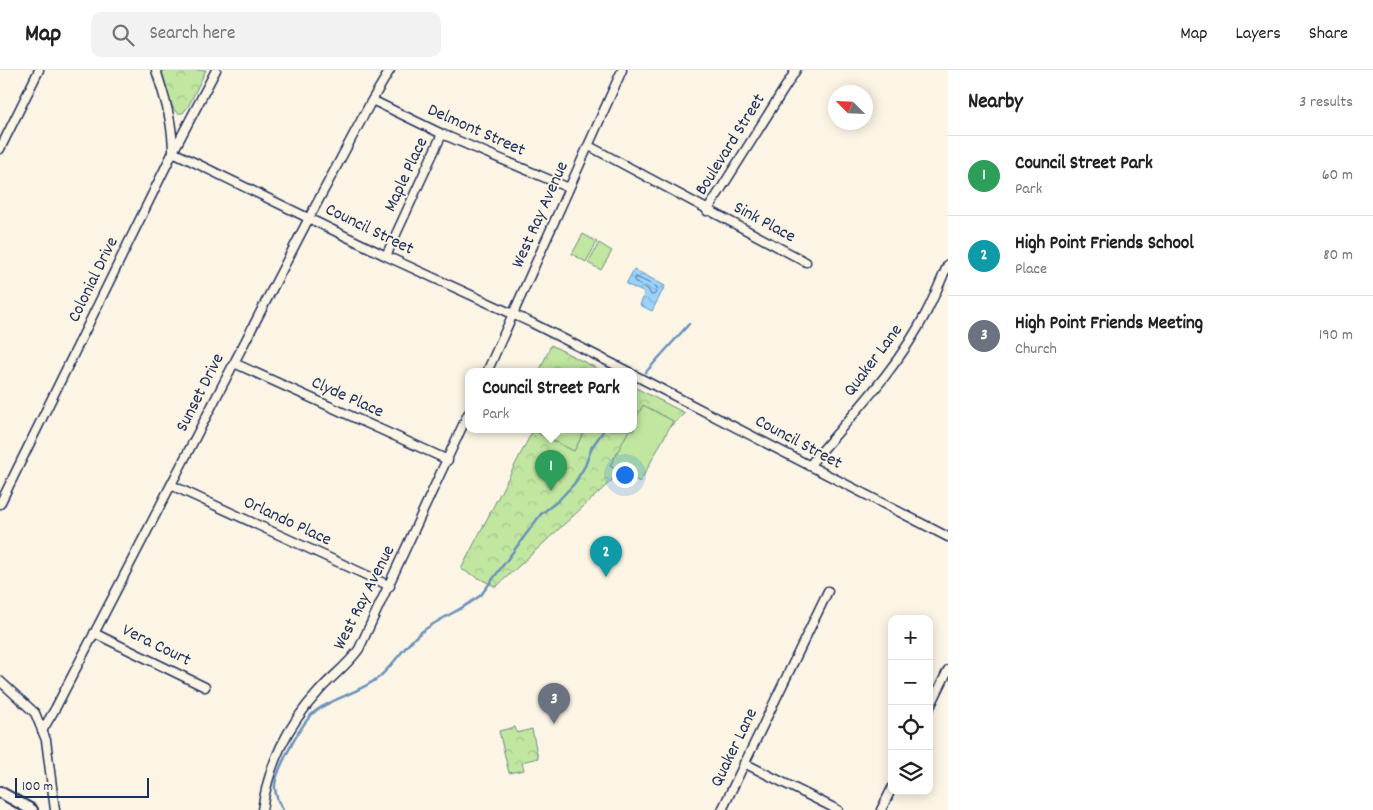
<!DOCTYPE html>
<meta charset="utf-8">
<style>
body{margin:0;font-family:Dekko,sans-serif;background:#f2f2f2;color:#202124}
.controls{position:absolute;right:15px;bottom:15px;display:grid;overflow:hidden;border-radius:10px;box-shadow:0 2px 12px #0003}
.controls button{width:45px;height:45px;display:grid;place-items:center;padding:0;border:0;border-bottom:1px solid #e0e0e0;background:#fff;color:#202124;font:25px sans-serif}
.compass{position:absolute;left:828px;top:15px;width:45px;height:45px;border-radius:50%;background:#fff;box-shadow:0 2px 12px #0003;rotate:294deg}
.scale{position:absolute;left:15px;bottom:12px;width:134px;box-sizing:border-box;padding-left:5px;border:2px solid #1b2f5e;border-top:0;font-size:14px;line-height:18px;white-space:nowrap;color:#1b2f5e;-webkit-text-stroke:4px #fcf5e5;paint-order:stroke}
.you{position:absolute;left:624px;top:404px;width:18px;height:18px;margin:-12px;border:4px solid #fff;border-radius:50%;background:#1a73e8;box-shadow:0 0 0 8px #1a73e833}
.badge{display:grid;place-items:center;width:32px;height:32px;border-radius:50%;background:#ea580c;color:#fff;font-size:16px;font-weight:700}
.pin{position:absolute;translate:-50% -41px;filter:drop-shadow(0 1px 2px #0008)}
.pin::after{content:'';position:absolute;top:26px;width:18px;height:15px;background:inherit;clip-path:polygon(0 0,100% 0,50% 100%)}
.popup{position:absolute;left:465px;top:298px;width:172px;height:65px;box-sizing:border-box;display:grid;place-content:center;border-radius:10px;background:#fff;filter:drop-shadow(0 1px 4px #0005);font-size:16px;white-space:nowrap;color:#757577}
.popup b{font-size:19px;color:#202124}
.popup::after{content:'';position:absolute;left:50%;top:100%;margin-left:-10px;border:10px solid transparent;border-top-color:#fff}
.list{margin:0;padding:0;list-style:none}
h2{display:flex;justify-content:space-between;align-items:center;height:65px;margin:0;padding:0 20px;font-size:21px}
h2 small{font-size:16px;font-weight:400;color:#757577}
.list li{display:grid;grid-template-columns:32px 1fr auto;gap:15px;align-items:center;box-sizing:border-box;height:80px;padding:0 20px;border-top:1px solid #e0e0e0}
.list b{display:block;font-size:19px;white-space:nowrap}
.list p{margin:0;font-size:16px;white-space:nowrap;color:#757577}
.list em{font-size:16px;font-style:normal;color:#757577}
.icon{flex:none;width:28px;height:28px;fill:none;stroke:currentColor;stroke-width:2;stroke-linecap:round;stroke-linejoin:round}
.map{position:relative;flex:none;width:948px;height:740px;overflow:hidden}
header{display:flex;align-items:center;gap:30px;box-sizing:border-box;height:70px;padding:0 25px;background:#fff;border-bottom:1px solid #e0e0e0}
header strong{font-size:24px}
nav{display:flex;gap:28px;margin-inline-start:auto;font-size:18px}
.search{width:350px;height:45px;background:#f2f2f2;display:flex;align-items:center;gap:12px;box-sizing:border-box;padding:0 18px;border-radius:10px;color:#757577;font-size:19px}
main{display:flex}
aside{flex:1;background:#fff}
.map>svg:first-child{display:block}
</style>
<header>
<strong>Map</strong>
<div class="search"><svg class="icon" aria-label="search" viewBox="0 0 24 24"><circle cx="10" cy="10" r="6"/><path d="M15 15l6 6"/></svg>Search here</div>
<nav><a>Map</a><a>Layers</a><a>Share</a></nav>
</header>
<main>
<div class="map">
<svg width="948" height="740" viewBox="0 0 948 740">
<defs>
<pattern id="park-crowns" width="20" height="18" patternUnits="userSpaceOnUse" patternTransform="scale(1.25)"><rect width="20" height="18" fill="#c0e6a0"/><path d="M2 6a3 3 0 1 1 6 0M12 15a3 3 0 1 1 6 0" fill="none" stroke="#a4c68c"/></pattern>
<pattern id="water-waves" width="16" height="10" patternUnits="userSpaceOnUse" patternTransform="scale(1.25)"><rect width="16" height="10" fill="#9cd3fb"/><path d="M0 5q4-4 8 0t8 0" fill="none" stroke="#86b5da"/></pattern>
</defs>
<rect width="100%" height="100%" fill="#fcf5e5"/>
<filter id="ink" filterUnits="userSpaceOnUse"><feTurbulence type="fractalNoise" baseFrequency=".02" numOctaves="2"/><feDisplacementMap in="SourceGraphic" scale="10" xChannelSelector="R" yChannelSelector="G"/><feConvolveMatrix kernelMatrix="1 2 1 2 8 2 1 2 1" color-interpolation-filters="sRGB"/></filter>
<g filter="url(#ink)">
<path fill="url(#park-crowns)" stroke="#6e8a7f" d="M161,0H206L189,35L183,43C179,43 178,44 175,41C169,33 165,10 161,0Z
M551,275L604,302H539Z
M634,317L685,343L496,517L461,499L533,360H634Z
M515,657L517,663L532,659L538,688L522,692L524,700L509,703L499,661Z"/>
<path fill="#c0e6a0" stroke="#6e8a7f" d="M583,164L597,172L586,192L572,184Z
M599,173L612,181L601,200L588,193Z
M643,335L673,351L640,412L610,396L629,360H634V352Z
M537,360H585L574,381L536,362Z"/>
<path fill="url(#water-waves)" stroke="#6891bc" d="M634,199L665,216L652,241L640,235L645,223L626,214Z"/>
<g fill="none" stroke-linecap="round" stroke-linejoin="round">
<path stroke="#4f719d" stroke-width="1" d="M636,207L657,217V220L654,225H651L648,219L635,212L634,210Z"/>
<path stroke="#6891bc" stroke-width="2.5" d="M646,302L689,254
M634,320V319
M283,740C279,734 276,726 275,719C273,704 304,648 317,640C336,627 360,622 378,608C394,595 404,576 420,563C439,548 461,541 481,525L541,444L558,431L574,414L585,396L592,377L604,360"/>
<g stroke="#1b2f5e" stroke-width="11">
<path id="minor" d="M156,0C165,29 172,49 173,80
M372,30L442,64L569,118
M589,76L806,192
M0,79L39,0
M173,82L386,186L532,253L629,302
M707,141L796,0
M386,186L442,64
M234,293L448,390
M487,302L622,0
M634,305L948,467
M809,396C850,347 897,300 926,243C934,228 941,210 948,194
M171,415L390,516
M0,434L173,82L216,0
M94,563L205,617
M0,611L35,643L46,670L55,740
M929,639L948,600
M42,661L55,639L309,148L372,30L390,0
M744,693L838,740
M262,740C269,693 287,656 319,621C332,606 348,595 359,579L468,344
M722,740L828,521
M881,740L892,718"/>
</g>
<g stroke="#1b2f5e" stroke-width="14">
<path id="tertiary" d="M0,722L32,740"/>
</g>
<use href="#minor" stroke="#fcf5e5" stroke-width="8"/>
<use href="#tertiary" stroke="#fcf5e5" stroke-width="10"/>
</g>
</g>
<g text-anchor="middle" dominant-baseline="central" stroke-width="4" stroke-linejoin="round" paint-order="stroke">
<g font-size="18" fill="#1b2f5e" stroke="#fcf5e5">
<text transform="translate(476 61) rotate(24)">Delmont Street</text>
<text transform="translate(731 75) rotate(-58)">Boulevard Street</text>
<text transform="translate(407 105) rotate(-65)">Maple Place</text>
<text transform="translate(541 145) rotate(-66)">West Ray Avenue</text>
<text transform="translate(764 153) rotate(28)">Sink Place</text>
<text transform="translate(369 160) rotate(26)">Council Street</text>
<text transform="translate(94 210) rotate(-64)">Colonial Drive</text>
<text transform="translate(874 291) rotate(-53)">Quaker Lane</text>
<text transform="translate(201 323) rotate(-63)">Sunset Drive</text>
<text transform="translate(347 328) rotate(24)">Clyde Place</text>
<text transform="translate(798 373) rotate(28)">Council Street</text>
<text transform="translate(287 452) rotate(25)">Orlando Place</text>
<text transform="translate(365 528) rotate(-63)">West Ray Avenue</text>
<text transform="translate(156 576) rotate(26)">Vera Court</text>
<text transform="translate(735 678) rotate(-64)">Quaker Lane</text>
</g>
</g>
</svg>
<div class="controls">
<button>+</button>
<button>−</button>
<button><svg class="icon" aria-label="locate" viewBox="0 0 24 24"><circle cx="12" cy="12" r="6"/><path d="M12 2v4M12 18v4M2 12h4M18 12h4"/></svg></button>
<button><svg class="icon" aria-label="layers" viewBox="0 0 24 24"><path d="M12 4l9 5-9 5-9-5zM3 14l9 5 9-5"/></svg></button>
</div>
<svg class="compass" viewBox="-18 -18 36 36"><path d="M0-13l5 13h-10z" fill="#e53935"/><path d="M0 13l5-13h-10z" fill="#757577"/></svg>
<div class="scale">100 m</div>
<div class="you"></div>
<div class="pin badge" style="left:551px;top:421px;background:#2e9e5b">1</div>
<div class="popup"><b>Council Street Park</b>Park</div>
<div class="pin badge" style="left:606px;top:507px;background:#0f9aa8">2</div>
<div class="pin badge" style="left:554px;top:654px;background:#6b7280">3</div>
</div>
<aside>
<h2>Nearby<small>3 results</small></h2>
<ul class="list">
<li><span class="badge" style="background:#2e9e5b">1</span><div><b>Council Street Park</b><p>Park</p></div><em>60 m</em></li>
<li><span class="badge" style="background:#0f9aa8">2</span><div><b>High Point Friends School</b><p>Place</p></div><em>80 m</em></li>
<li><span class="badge" style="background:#6b7280">3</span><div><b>High Point Friends Meeting</b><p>Church</p></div><em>190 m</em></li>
</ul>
</aside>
</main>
